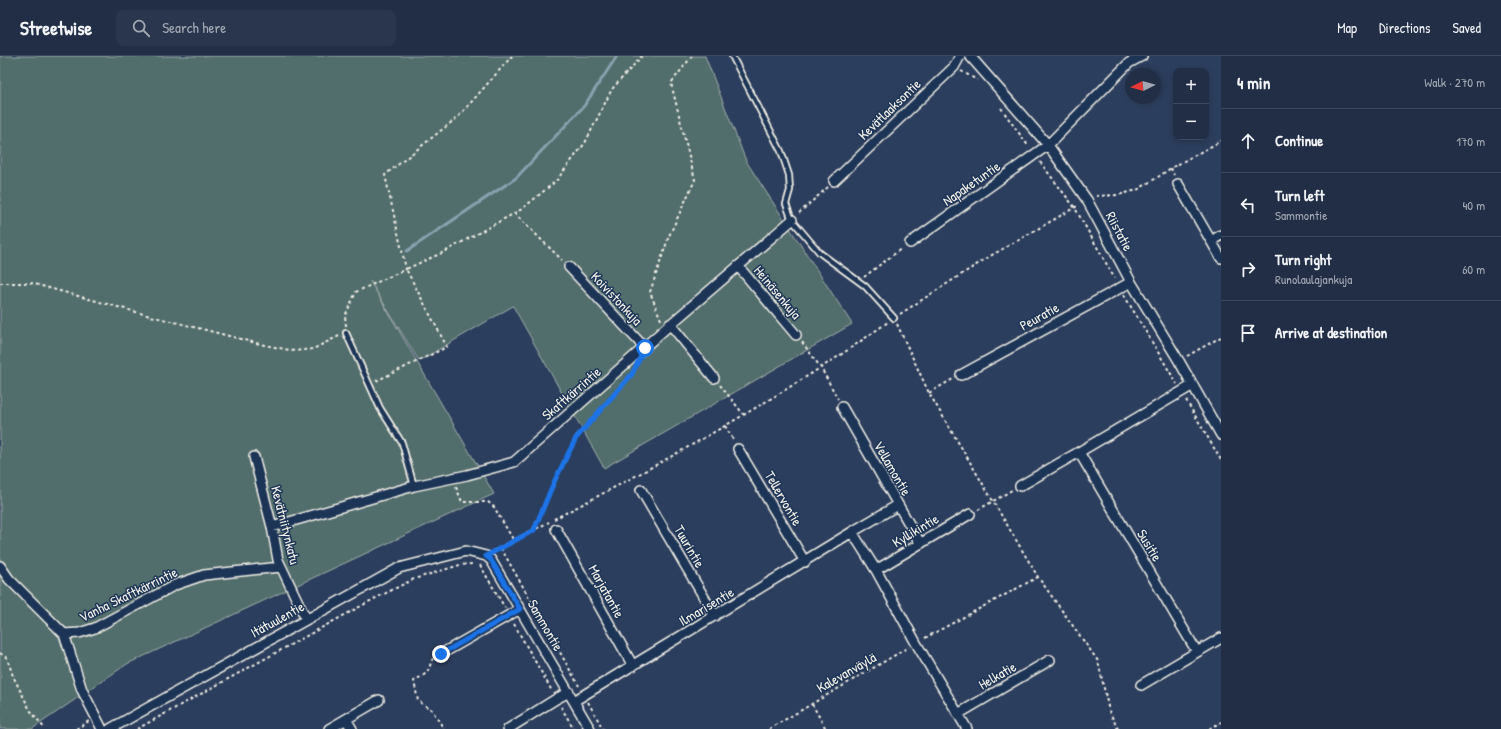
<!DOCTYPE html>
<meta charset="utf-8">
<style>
body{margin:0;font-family:"Patrick Hand",sans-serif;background:#29364d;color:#f1f3f6}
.controls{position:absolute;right:12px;top:12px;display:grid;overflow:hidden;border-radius:8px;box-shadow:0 2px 6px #0003}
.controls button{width:36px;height:36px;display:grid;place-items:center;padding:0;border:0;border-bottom:1px solid #3e4a5f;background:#212e46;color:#f1f3f6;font:20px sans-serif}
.compass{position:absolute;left:1125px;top:12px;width:36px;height:36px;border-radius:50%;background:#212e46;box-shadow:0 2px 6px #0003;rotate:265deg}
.stop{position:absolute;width:12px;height:12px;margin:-9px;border:3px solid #1a73e8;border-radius:50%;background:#fff}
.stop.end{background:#1a73e8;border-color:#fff;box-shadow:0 1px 4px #0008}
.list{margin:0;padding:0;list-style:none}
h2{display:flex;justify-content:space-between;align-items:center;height:52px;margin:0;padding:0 16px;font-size:17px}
h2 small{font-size:13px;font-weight:400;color:#a2a8b3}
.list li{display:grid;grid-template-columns:26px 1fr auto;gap:12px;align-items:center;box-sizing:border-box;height:64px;padding:0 16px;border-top:1px solid #3e4a5f}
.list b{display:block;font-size:15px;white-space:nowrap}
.list p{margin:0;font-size:13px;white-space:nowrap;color:#a2a8b3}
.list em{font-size:13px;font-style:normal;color:#a2a8b3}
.icon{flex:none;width:22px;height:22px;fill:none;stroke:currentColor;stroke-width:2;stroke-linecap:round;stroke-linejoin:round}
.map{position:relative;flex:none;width:1221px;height:673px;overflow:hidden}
header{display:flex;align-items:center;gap:24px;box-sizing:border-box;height:56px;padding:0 20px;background:#212e46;border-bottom:1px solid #3e4a5f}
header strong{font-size:19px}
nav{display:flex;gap:22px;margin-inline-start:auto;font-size:14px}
.search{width:280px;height:36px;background:#29364d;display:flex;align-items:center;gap:10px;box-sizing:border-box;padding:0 14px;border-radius:8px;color:#a2a8b3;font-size:15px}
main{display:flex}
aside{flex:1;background:#212e46}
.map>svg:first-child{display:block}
</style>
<header>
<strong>Streetwise</strong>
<div class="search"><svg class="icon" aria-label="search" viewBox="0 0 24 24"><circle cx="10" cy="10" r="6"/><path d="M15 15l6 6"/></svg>Search here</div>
<nav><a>Map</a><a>Directions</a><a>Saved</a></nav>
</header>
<main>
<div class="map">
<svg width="1221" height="673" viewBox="0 0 1221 673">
<rect width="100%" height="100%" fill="#2c3e5d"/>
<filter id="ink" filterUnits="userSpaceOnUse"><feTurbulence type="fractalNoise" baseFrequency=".025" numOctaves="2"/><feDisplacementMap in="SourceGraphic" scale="8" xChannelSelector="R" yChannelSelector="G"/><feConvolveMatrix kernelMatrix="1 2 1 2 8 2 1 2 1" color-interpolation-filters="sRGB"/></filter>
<g filter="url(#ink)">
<path fill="#516d6c" stroke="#a2afaa" d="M0,0H705L746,105L852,268L604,412L513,250L419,305L370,225L494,438L127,608L32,673H0Z"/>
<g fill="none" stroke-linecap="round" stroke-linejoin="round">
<path stroke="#89a2af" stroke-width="3" d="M407,195L516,122L584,50L617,0"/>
<g stroke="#f4f1e8" stroke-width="8">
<path id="service" d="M732,0L781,95L789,119L790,134L786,148L792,164L820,197L865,230L894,262
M346,277L380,352L402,387L414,430"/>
</g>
<g stroke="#f4f1e8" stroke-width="12">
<path id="minor" d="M970,0L1048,89L1087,144L1131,226L1179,305L1221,379
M834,125L954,11L960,0
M1178,128L1221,202
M1211,185L1221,179
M910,187L1048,89L1129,7L1142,0
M738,210L796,279
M569,211L645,292
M670,268L714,322
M961,319L1131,226
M1193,329L1079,396L1197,596L1221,582
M842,351L920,487
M738,393L805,506
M254,401L272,471L278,504L306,563
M1020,430L1079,396
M641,434L715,560
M272,471L414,430L467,419L514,406L665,273L792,164
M556,473L633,610
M852,476L898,449
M0,510L9,523L64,578L82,634L102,673
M876,514L970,458
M64,578L79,577L95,572L175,529L204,519L281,511
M441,598L520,553
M1141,629L1197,596
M574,645L852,476L876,514L916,587L967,673
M958,658L1050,604
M346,663L352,673
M110,673L399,512L466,495L486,500L491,504L590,673
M329,673L379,644
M508,673L556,643L569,636"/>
</g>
<path stroke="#f4f1e8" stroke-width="2" stroke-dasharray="3 3" stroke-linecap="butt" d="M961,15L977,24
M1001,52L1029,91
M1040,106L1075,152L1115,223
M1171,112L1174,119
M1096,140L1118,139L1137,134L1158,121L1171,112L1221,85
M514,157L562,204
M799,157L828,131
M864,221L902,192
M0,227H31L147,259L260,288L294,295L313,293L339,280
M1124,239L1177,328
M900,258L987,202L1079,149
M661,264L650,236L669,180L695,124L671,27L692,0
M897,268L929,337L1038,521L1098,605L1109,655L1118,673
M346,270L345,260L356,236L406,213L385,119L458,61L512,0
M802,286L821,312L838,343
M1187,300L1221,281
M376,325L447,291L406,213L444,196L522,153L556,125L585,87L612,33L642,0
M720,329L744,359
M929,337L953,323
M1186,344L1221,404
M725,370L734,385
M456,431L462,446H488L494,451L514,485
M978,454L1012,434
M554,463C645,416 734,367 820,312C843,298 865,282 888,266
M534,473L554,426L576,382L632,318L634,314
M501,492L579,630
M494,495L549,466
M480,509L505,552
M514,568L552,635
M925,582L1038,521
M0,597L7,602L13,620L30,654L45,673
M433,602L427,617L414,625L418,645L432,654L444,673
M588,646L603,673
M812,648L826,673
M561,651L574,673
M76,673L89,665
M137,673L372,544L414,523L460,509L473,508
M769,673L909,591
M1209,673L1221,666"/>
<use href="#service" stroke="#1d3557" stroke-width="4.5"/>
<use href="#minor" stroke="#1d3557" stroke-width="9"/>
</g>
</g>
<g fill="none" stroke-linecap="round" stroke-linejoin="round" filter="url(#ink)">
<path stroke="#1a73e8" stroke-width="5" d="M441,598L520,553L491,504L486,500L534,474L554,426L576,382L632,318L645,292"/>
</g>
<g text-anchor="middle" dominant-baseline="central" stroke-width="3" stroke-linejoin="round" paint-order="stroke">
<g font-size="14" fill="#f4f1e8" stroke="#1d3557">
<text transform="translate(889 53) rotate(-44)">Kevätlaaksontie</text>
<text transform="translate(971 127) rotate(-35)">Napaketuntie</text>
<text transform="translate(1120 175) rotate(62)">Riistatie</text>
<text transform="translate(778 236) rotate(50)">Heinäsenkuja</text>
<text transform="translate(617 242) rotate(47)">Koivistonkuja</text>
<text transform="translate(1039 260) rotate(-29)">Peuratie</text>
<text transform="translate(571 337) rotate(-41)">Skaftkärrintie</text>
<text transform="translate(893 412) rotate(60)">Vellamontie</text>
<text transform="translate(784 442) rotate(60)">Tellervontie</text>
<text transform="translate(286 469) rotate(76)">Kevätniitynkatu</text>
<text transform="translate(915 474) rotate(-31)">Kyllikintie</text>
<text transform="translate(1150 489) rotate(59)">Susitie</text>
<text transform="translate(690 490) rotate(60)">Tuurintie</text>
<text transform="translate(607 535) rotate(61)">Marjatantie</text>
<text transform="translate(128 538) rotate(-26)">Vanha Skaftkärrintie</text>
<text transform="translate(706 550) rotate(-31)">Ilmarisentie</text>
<text transform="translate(277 563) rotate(-29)">Itätuulentie</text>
<text transform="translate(546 569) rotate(60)">Sammontie</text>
<text transform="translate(846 616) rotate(-30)">Kalevanväylä</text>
<text transform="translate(997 619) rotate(-30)">Helkatie</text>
</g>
</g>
</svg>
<div class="controls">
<button>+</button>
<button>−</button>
</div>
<svg class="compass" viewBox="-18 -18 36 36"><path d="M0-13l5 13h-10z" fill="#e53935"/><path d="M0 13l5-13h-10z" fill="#a2a8b3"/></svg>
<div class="stop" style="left:645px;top:292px"></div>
<div class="stop end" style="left:441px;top:598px"></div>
</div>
<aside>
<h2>4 min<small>Walk · 270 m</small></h2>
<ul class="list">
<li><svg class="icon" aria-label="ahead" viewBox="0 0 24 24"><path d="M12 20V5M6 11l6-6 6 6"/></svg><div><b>Continue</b></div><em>170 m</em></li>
<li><svg class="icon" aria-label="left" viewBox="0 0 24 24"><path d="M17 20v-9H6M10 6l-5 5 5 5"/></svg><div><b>Turn left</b><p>Sammontie</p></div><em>40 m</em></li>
<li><svg class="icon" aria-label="right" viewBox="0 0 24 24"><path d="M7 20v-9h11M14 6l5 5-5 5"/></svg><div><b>Turn right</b><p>Runolaulajankuja</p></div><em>60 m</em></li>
<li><svg class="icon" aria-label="arrive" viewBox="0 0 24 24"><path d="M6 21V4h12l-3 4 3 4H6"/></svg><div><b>Arrive at destination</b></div></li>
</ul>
</aside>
</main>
